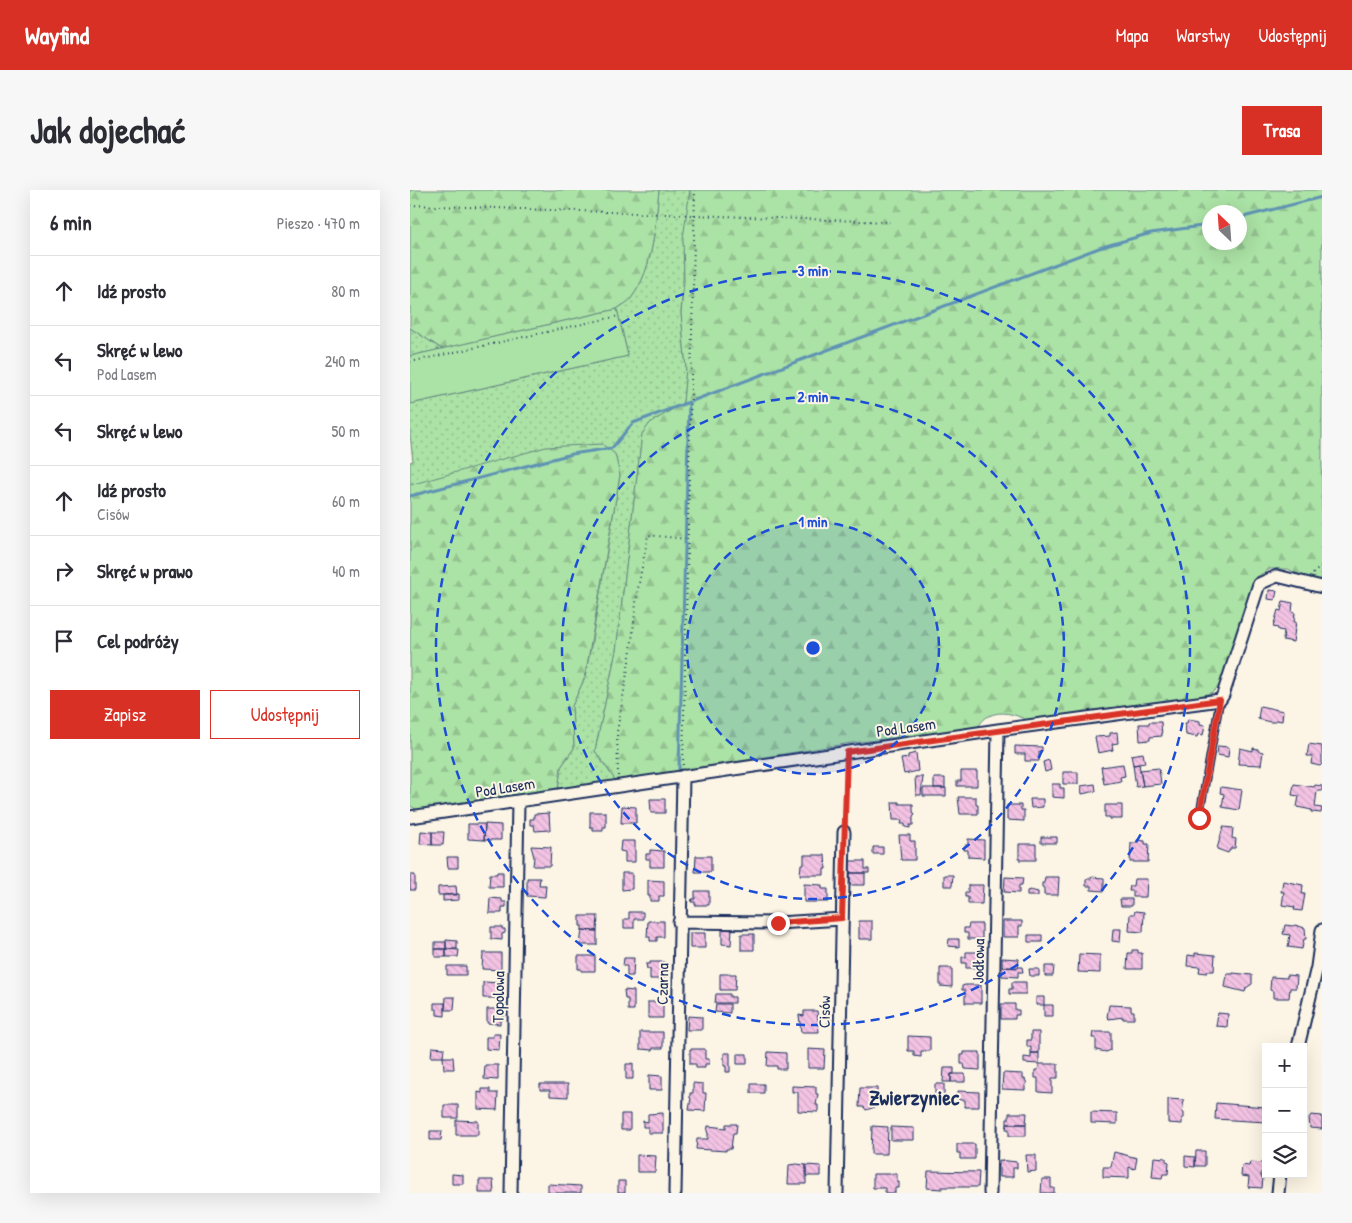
<!DOCTYPE html>
<html lang="pl">
<meta charset="utf-8">
<style>
body{margin:0;font-family:"Patrick Hand",sans-serif;background:#f7f7f7;color:#2b2b33}
.controls{position:absolute;right:15px;bottom:15px;display:grid;overflow:hidden;border-radius:0px;box-shadow:0 5px 20px #0002}
.controls button{width:45px;height:45px;display:grid;place-items:center;padding:0;border:0;border-bottom:1px solid #e1e1e2;background:#fff;color:#2b2b33;font:25px sans-serif}
.compass{position:absolute;left:792px;top:15px;width:45px;height:45px;border-radius:50%;background:#fff;box-shadow:0 5px 20px #0002;rotate:335deg}
.stop{position:absolute;width:15px;height:15px;margin:-11px;border:4px solid #d93025;border-radius:50%;background:#fff}
.stop.end{background:#d93025;border-color:#fff;box-shadow:0 1px 5px #0008}
.list{margin:0;padding:0;list-style:none}
h2{display:flex;justify-content:space-between;align-items:center;height:65px;margin:0;padding:0 20px;font-size:21px}
h2 small{font-size:16px;font-weight:400;color:#7c7c81}
.list li{display:grid;grid-template-columns:32px 1fr auto;gap:15px;align-items:center;box-sizing:border-box;height:70px;padding:0 20px;border-top:1px solid #e1e1e2}
.list b{display:block;font-size:19px;white-space:nowrap}
.list p{margin:0;font-size:16px;white-space:nowrap;color:#7c7c81}
.list em{font-size:16px;font-style:normal;color:#7c7c81}
.actions{display:flex;gap:10px;padding:15px 20px}
.actions a{flex:1;padding:11px 0;border:1px solid #d93025;border-radius:0px;text-align:center;font-size:18px;color:#d93025}
.actions .main{background:#d93025;color:#fff}
.icon{flex:none;width:28px;height:28px;fill:none;stroke:currentColor;stroke-width:2;stroke-linecap:round;stroke-linejoin:round}
.map{position:relative;flex:none;width:912px;height:1003px;overflow:hidden;border-radius:0px}
header{display:flex;align-items:center;gap:30px;box-sizing:border-box;height:70px;padding:0 25px;background:#d93025;color:#fff}
header strong{font-size:24px}
nav{display:flex;gap:28px;margin-inline-start:auto;font-size:18px}
.intro{display:flex;align-items:center;justify-content:space-between;box-sizing:border-box;height:120px;padding:0 30px}
h1{margin:0;font-size:35px}
.button{padding:12px 22px;border-radius:0px;background:#d93025;color:#fff;font-size:18px;font-weight:700}
main{display:flex;gap:30px;padding:0 30px}
aside{flex:1;background:#fff;border-radius:0px;box-shadow:0 5px 20px #0002}
.map>svg:first-child{display:block}
</style>
<header>
<strong>Wayfind</strong>
<nav><a>Mapa</a><a>Warstwy</a><a>Udostępnij</a></nav>
</header>
<div class="intro"><h1>Jak dojechać</h1><a class="button">Trasa</a></div>
<main>
<aside>
<h2>6 min<small>Pieszo · 470 m</small></h2>
<ul class="list">
<li><svg class="icon" aria-label="ahead" viewBox="0 0 24 24"><path d="M12 20V5M6 11l6-6 6 6"/></svg><div><b>Idź prosto</b></div><em>80 m</em></li>
<li><svg class="icon" aria-label="left" viewBox="0 0 24 24"><path d="M17 20v-9H6M10 6l-5 5 5 5"/></svg><div><b>Skręć w lewo</b><p>Pod Lasem</p></div><em>240 m</em></li>
<li><svg class="icon" aria-label="left" viewBox="0 0 24 24"><path d="M17 20v-9H6M10 6l-5 5 5 5"/></svg><div><b>Skręć w lewo</b></div><em>50 m</em></li>
<li><svg class="icon" aria-label="ahead" viewBox="0 0 24 24"><path d="M12 20V5M6 11l6-6 6 6"/></svg><div><b>Idź prosto</b><p>Cisów</p></div><em>60 m</em></li>
<li><svg class="icon" aria-label="right" viewBox="0 0 24 24"><path d="M7 20v-9h11M14 6l5 5-5 5"/></svg><div><b>Skręć w prawo</b></div><em>40 m</em></li>
<li><svg class="icon" aria-label="arrive" viewBox="0 0 24 24"><path d="M6 21V4h12l-3 4 3 4H6"/></svg><div><b>Cel podróży</b></div></li>
</ul>
<div class="actions"><a class="main">Zapisz</a><a>Udostępnij</a></div>
</aside>
<div class="map">
<svg width="912" height="1003" viewBox="0 0 912 1003">
<defs>
<pattern id="grass-dots" width="8" height="8" patternUnits="userSpaceOnUse" patternTransform="scale(1.25)"><rect width="8" height="8" fill="#abe2a5"/><path d="M2 2h.1M6 6h.1" fill="none" stroke="#93c290" stroke-width="1.8" stroke-linecap="round"/></pattern>
<pattern id="forest-firs" width="22" height="20" patternUnits="userSpaceOnUse" patternTransform="scale(1.25)"><rect width="22" height="20" fill="#abe2a5"/><path d="M5 1l3.5 6h-7zM16 11l3.5 6h-7z" fill="#93c290"/></pattern>
<pattern id="building-back-hatch" width="6" height="6" patternUnits="userSpaceOnUse" patternTransform="scale(1.25)"><rect width="6" height="6" fill="#f4c3e4"/><path d="M-1 5l2 2M0 0l6 6M5-1l2 2" fill="none" stroke="#d1a8c6"/></pattern>
</defs>
<rect width="100%" height="100%" fill="#fcf5e5"/>
<filter id="ink" filterUnits="userSpaceOnUse"><feTurbulence type="fractalNoise" baseFrequency=".02" numOctaves="2"/><feDisplacementMap in="SourceGraphic" scale="10" xChannelSelector="R" yChannelSelector="G"/><feConvolveMatrix kernelMatrix="1 2 1 2 8 2 1 2 1" color-interpolation-filters="sRGB"/></filter>
<g filter="url(#ink)">
<path fill="url(#grass-dots)" stroke="#638882" d="M249,0H280L277,24L271,123L276,178L273,213L240,233L232,245L206,461L185,561L206,591L148,600L151,577L164,558L162,516L175,487L180,462L210,285L205,264L0,295V272L3,271L0,245V214L218,166L207,119C212,115 219,112 222,107C244,76 245,35 249,0Z
M0,138L32,159L0,166Z"/>
<path fill="url(#forest-firs)" stroke="#638882" fill-rule="evenodd" d="M0,0H249C245,35 244,77 222,107C219,112 212,115 207,119L32,159L0,138Z
M280,0H912V392L892,386L878,379H860L845,388L813,491L803,502L788,507L616,530C605,524 591,520 579,526C574,528 570,534 567,538L442,553L206,591L185,561L206,461L232,244L240,233L273,213L276,178L271,123L274,91L273,48ZM799,22H829V52H799Z
M192,254L205,264L210,285L175,487L162,516L164,558L151,577L148,600L19,621L6,619L0,616V295L136,257Z"/>
<path fill="#abe2a5" stroke="#638882" d="M207,119L218,166L0,214V166Z"/>
<g fill="none" stroke-linecap="round" stroke-linejoin="round">
<path stroke="#5f93b4" stroke-width="3" d="M829,28L912,7
M282,211L689,58L741,43L799,35
M0,306L162,264L202,258L223,233L279,212L269,579"/>
</g>
<path fill="url(#building-back-hatch)" stroke="#1b2f5e" d="M859,400L867,401L865,410L858,409Z
M873,411L883,413L882,422L885,423L884,432H886L883,452L873,450L874,441L868,440V438L863,437L868,420L871,421Z
M850,516L873,521L872,531L866,530V532H860L848,529Z
M778,529L790,531V534L795,535L793,545L788,544L787,547L776,545L775,533H777Z
M739,532H751L752,546L740,547V550L730,551L729,534H739Z
M707,542L708,553L702,554L703,560L688,563L685,547L700,546V543Z
M899,554L912,556V574L910,576L901,574L902,566H897Z
M605,556L632,557V561H629V571H615V564H605Z
M808,556L819,557L818,567L807,565Z
M830,558L843,561V558L848,559V561L853,562L851,575L828,574Z
M506,563L508,581L494,584L491,569L498,568V565Z
M733,563L735,573L723,575L721,565Z
M639,570L641,580L635,582L633,572Z
M713,574L715,586L710,587L711,591L694,594L691,577Z
M729,574L733,596L726,597L723,575Z
M749,578L751,594L733,596L730,580Z
M551,581H567V596H547V591H551Z
M653,582H668V594H653Z
M505,587H513L511,605H506Z
M524,588H535V598H524Z
M642,594H650V598H654V608L642,607Z
M685,594L686,601L672,604L671,596Z
M884,594L904,597L905,595L912,596V601H907L905,617L912,618L911,623L901,622L902,620L887,617L889,606L882,605Z
M811,597L832,600L829,620L812,617L814,604L810,603Z
M513,598H536V606H513Z
M548,607H566V615H568V624H550Z
M240,609H255V623H241Z
M620,609H633V617L621,618Z
M482,612H489V614H503V621L505,625L503,627V635H500V638L495,637V634H491L492,630H483Z
M597,615H611V620H614V631L597,630Z
M695,615H712V629H700V627H695Z
M212,616L226,617V633H211Z
M180,622H196V637H193V641H183V637H180Z
M139,623L140,640L125,641L124,635H120V629H124V624Z
M58,634H75L74,650L58,649Z
M75,634L91,635V650H74Z
M813,637L823,638L822,648L826,649L825,658H821L818,663L807,659Z
M11,641L22,642V655L10,654Z
M22,642H34L33,655H22Z
M489,645H500V651H505V670H491Z
M631,647H647V653H631Z
M558,649L574,650V668L558,667V660H554L555,655H558Z
M727,650L735,651V654H739L738,672H720L721,653H727Z
M211,651H225V672H215V662L210,661Z
M609,654H626V670H609Z
M121,656L141,657L140,676H123L124,667Z
M463,657H473V664H463Z
M240,660L254,661V677H240V669H236V664H240Z
M394,665H415L416,679H414V685H390L391,674H394Z
M286,666H301V682H285Z
M37,667H48V678H38Z
M440,671H455V679H459V683H440Z
M87,682H93V697H79L80,684H87Z
M212,683H222V699L212,700Z
M440,683H455V695H440Z
M0,685H5V700H0Z
M534,685H543L542,696H534Z
M595,687L613,688L612,695H609V703L594,702Z
M635,687H649L648,705H634V698L632,697V693H634Z
M681,687L694,688V701L681,700V696H676V689H681Z
M117,688H130L129,695H136L135,707L117,706Z
M724,689H737L736,707H723V701H719L720,696H723Z
M238,690L254,691V706H249V711H240V706H238Z
M873,691L893,695L892,704H895L892,721L884,720L885,717L872,715L874,702H871Z
M394,694L412,695V699H418V712H394Z
M558,695H573L572,714H558V707H555V702H558Z
M46,696L47,705H28V697Z
M620,700L628,702V706H617V701Z
M285,701H299V715H285V712H281L282,709H285Z
M49,704V710L33,711V705Z
M80,708L92,709V712H96V717H92V723H79Z
M710,709H722V716H711Z
M725,721L734,722L733,742L719,741L720,724H724Z
M219,722H233V729H224V738H214V729H219Z
M170,726H188L187,741L172,740V736H170Z
M238,731H254V747H247V751H240V747H237Z
M449,731H462V749H449Z
M593,731H612V736H609V747H593Z
M559,734H572V749H558V743H554V738H558Z
M875,735L883,736L885,735L895,738L896,749H894L892,759L878,757L880,745L873,744Z
M81,737H92V739H95V743L92,744V750L81,749Z
M312,738H322L321,755L312,754Z
M703,739H711L710,752L702,751Z
M172,740L187,741V755H170Z
M280,743H295V758H280Z
M331,744H344V760H331Z
M618,745H632V752H618Z
M539,749H549V757L538,756Z
M36,750L47,751V759H36Z
M25,752H36V759H25Z
M25,759H36V767H25Z
M36,759L49,760L48,767H36Z
M722,760H728V763H732V779H717L718,763H722Z
M556,762H572V778H556V773H552V767H556Z
M73,763H91V780L72,779Z
M785,763L805,765L804,781H798L797,783L789,782L790,777L777,776L778,765L785,766Z
M669,764L690,765V783L668,782Z
M168,766H185V781H171V779H168Z
M214,768H224L223,786H217V776H213Z
M592,768L609,769L608,778L592,777Z
M240,772H254V789H240V779H237L236,774H240Z
M37,776H56V785H37Z
M635,776H644L643,786H635Z
M592,777H612L613,782H608V787L592,786Z
M530,778H542V797L530,796Z
M619,779H629V786H620Z
M823,783L842,785V794L836,798L835,802L815,797L817,784H823Z
M310,784H326L325,800H310Z
M877,785L887,786L886,798H880L879,808H863V801L860,800L861,787L877,788Z
M73,792L93,793V801H90V808H73Z
M602,792H616V804H599V799H602Z
M555,795H571V813H555V800H552V796Z
M214,800L224,801V820H218V809H215Z
M306,804H320V807H325V813H305Z
M36,807H45L44,820H35Z
M626,807H634V815H626Z
M238,812H253V828H238Z
M24,813H35V826L27,825V819H24Z
M306,814H320V823L305,822Z
M591,814H605V820H609V825H605V829H591Z
M634,815H643V826H634Z
M699,815L721,816V821H724V829H713V827L699,829L697,827Z
M77,819H91V826H93V830H90V834L77,833Z
M394,821H407L409,842H391L389,825L394,826Z
M808,823L818,824L817,837L806,836Z
M278,826L292,827V840H277Z
M230,842H253V858H243V860L230,859Z
M621,842H629V863H621V857H617V850H621Z
M683,842H701V860L696,862L686,860V848H682Z
M83,844H90L89,860L76,859V847H83Z
M498,846L520,847V861H511V867L504,866V861H498Z
M22,857L34,858L33,867H21Z
M280,859H295V869H299V874H295V878H286V874H280Z
M398,859L415,860L414,878H398Z
M358,862L376,863V879H367V876H357Z
M554,862H570V880L555,879L554,874H551V865H554Z
M314,863H320V882H316V876H314Z
M621,863H629V874L614,873V867L621,868Z
M327,864H337V874H327Z
M33,867H43L44,879H34Z
M221,873H223V889H216V874H221Z
M629,874H648V888H642V903L628,902V888H625V880H628Z
M75,875H88V890L74,889Z
M534,878H544V884H541V892H533Z
M593,883L613,884V889H615L617,894L615,895V900L592,899Z
M541,884H555V892H541Z
M239,885L252,886V900H239Z
M283,893L293,894V903H296L295,921L279,920L281,908H280V903H283Z
M130,894H158V907L140,906V900H130Z
M341,894H354V903H341Z
M525,894H534V910H525Z
M382,896L406,897V904H408L406,915H408V922L388,921V902H382Z
M450,898H467V915H465V917L456,920L454,917H449Z
M72,899H80V903H88L87,920L68,919V902L72,903Z
M548,901L569,902V917H555V910H548Z
M758,909L774,910L772,923H774V928H772V934L758,933Z
M806,913L856,917V932L805,929Z
M34,915H48V928H34Z
M681,922L707,923V934L681,933Z
M253,923V943H238V937H233V931L238,932V924Z
M599,923H617L616,934H597V929H599Z
M211,924H220V940H211Z
M901,925L912,926V939L900,938L899,928Z
M46,930L68,931V945H46Z
M316,934H327L326,943H323L321,959H316V961L286,959L287,949H298V943L297,942L298,936L316,938Z
M597,934H616V946H599V939H596Z
M462,936L478,937L477,964H461Z
M481,937L504,938V950H481Z
M20,941H32L31,950H20Z
M547,954H565V969H550V963H547Z
M786,961H795V976H785Z
M704,962L727,968L725,979L719,977V988L693,987V977H701Z
M227,965L246,966L245,982H227Z
M616,965H626V981L617,982Z
M775,966L785,967V977L775,976Z
M744,967L756,968V971L759,972L758,984H753L752,988L742,987Z
M589,970L607,972V978H603V987H589Z
M840,972L854,973L853,982H851V987H853L852,998L838,997L839,987L831,986L832,975L839,976Z
M386,974L396,975V994H378L379,975Z
M396,975L411,976V986H396Z
M518,981L569,982L568,997H532V999L517,998Z
M42,984L53,985V994H42Z
M463,984H487V992H489V998H485V1003H475V998H463Z
M632,989H641V998H644V1003H631Z
M69,990H83L84,1003H69Z
M208,991H215V1003H208Z
M138,994L171,996V1003H138Z"/>
<g fill="none" stroke-linecap="round" stroke-linejoin="round">
<g stroke="#1b2f5e" stroke-width="9">
<path id="service" d="M789,628L810,510"/>
</g>
<g stroke="#1b2f5e" stroke-width="15">
<path id="minor" d="M0,627L588,540L810,510L813,505L849,394L867,386L912,397
M269,732L368,733L432,729
M888,857L907,777L912,740
M101,1003L108,612
M265,1003L273,586
M427,1003L434,642
M580,1003L588,540
M868,1003L870,984"/>
</g>
<path stroke="#1b2f5e" stroke-width="2" stroke-dasharray="1 4" stroke-linecap="butt" d="M0,15L480,32
M0,172L209,126
M903,384L912,375
M273,575L285,0
M208,586L207,542L221,460L227,404L238,345L278,349
M435,632L437,572"/>
<use href="#service" stroke="#fcf5e5" stroke-width="5.5"/>
<use href="#minor" stroke="#fcf5e5" stroke-width="11"/>
</g>
</g>
<g fill="none" stroke-linecap="round" stroke-linejoin="round" filter="url(#ink)">
<path stroke="#d93025" stroke-width="6" d="M368,733L432,728L437,562L810,510L789,628"/>
</g>
<circle cx="403" cy="458" r="126" fill="#1d4ed8" fill-opacity=".12"/>
<g fill="none" stroke="#1d4ed8" stroke-width="2.5" stroke-dasharray="9 6">
<circle cx="403" cy="458" r="126"/>
<circle cx="403" cy="458" r="251"/>
<circle cx="403" cy="458" r="377"/>
</g>
<g text-anchor="middle" dominant-baseline="central" stroke-width="4" stroke-linejoin="round" paint-order="stroke">
<g font-size="16" fill="#1b2f5e" stroke="#fcf5e5">
<text transform="translate(496 537) rotate(-8)">Pod Lasem</text>
<text transform="translate(95 597) rotate(-9)">Pod Lasem</text>
<text transform="translate(568 771) rotate(-89)">Jodłowa</text>
<text transform="translate(252 794) rotate(-89)">Czarna</text>
<text transform="translate(88 807) rotate(-89)">Topolowa</text>
<text transform="translate(414 822) rotate(-89)">Cisów</text>
</g>
<g font-size="21" font-weight="bold" fill="#1b2f5e" stroke="#fcf5e5">
<text x="504" y="907">Zwierzyniec</text>
</g>
</g>
<circle cx="403" cy="458" r="8" fill="#1d4ed8" stroke="#fcf5e5" stroke-width="2.5"/>
<g font-size="15" text-anchor="middle" font-weight="bold" fill="#1d4ed8" stroke="#fcf5e5" stroke-width="4" stroke-linejoin="round" paint-order="stroke">
<text x="403" y="86">3 min</text>
<text x="403" y="212">2 min</text>
<text x="403" y="337">1 min</text>
</g>
</svg>
<div class="controls">
<button>+</button>
<button>−</button>
<button><svg class="icon" aria-label="layers" viewBox="0 0 24 24"><path d="M12 4l9 5-9 5-9-5zM3 14l9 5 9-5"/></svg></button>
</div>
<svg class="compass" viewBox="-18 -18 36 36"><path d="M0-13l5 13h-10z" fill="#e53935"/><path d="M0 13l5-13h-10z" fill="#7c7c81"/></svg>
<div class="stop" style="left:789px;top:628px"></div>
<div class="stop end" style="left:368px;top:733px"></div>
</div>
</main>
